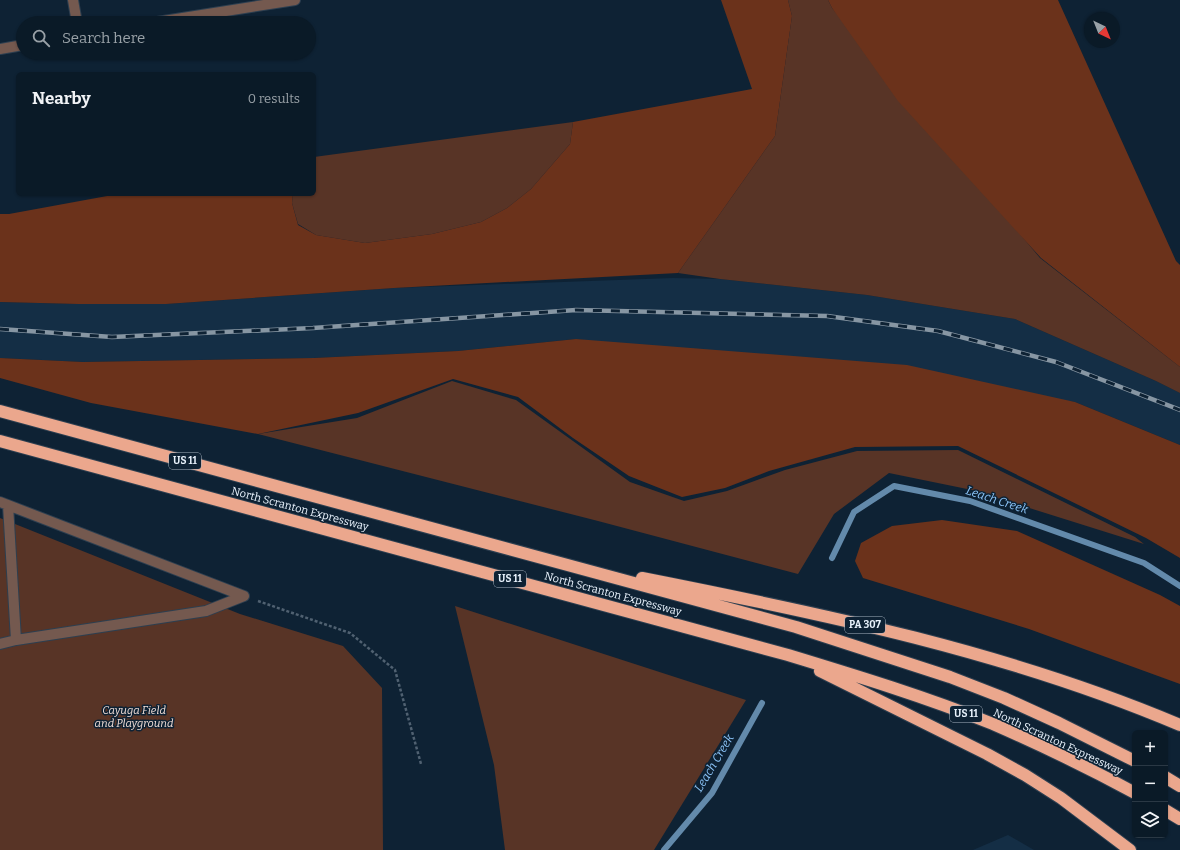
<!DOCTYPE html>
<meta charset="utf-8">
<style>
body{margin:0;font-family:Bitter,serif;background:#13232f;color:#f1f3f6}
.controls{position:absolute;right:12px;bottom:12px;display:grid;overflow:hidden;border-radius:6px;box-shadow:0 1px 3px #0004}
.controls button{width:36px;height:36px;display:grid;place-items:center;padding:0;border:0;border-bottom:1px solid #2a3844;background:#0a1a27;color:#f1f3f6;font:20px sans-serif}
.compass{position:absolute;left:1084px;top:12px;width:36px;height:36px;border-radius:50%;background:#0a1a27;box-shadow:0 1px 3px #0004;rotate:137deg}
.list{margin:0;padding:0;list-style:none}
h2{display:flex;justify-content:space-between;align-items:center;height:52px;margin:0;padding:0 16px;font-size:17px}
h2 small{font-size:13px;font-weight:400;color:#99a1a7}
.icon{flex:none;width:22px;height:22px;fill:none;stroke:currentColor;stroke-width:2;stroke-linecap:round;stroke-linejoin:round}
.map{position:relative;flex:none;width:1180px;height:850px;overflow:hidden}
.search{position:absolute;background:#0a1a27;box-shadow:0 1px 3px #0004;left:16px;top:16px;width:300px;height:44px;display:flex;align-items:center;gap:10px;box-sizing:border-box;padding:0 14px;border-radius:22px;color:#99a1a7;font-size:15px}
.panel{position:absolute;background:#0a1a27;box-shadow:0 1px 3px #0004;left:16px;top:72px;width:300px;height:124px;border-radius:6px}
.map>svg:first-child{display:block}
</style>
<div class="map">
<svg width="1180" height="850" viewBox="0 0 1180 850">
<rect width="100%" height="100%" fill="#0e2234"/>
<path fill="#142e45" d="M673,278L720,279L867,295L1015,319L1156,381L1180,393V445L1075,402L576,339L458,351L314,358L83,362L0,358V302L78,304H166L394,288Z
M1008,835L1034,850H973Z"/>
<path fill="#583426" d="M788,0H828L832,8L1040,258L1180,367V393L1156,381L1015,319L867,295L720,279L678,273L775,136L792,16Z
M573,122L570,144L531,189L507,208L481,222L432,234L365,243L316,235L298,224L292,203L293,194H314V157Z
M452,381L516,400L630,482L684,501L727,491L785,470L857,451L958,450L1135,537L1144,544L972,490L889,473L834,514L798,574L598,521L258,434L357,418Z
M0,518L240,614L343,646L382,688L383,850H0Z
M455,606L746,700L654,850H505L494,765Z"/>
<path fill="#6b321b" d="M721,0H788L792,16L775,136L678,273L394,288L166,304H78L0,302V214H9L118,194H293L292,203L298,225L316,235L365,243L432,234L481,222L507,208L531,189L570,144L573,122L752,89Z
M828,0H1058L1176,261L1180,265V367L1041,258L898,101L832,8Z
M576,339L907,365L1075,402L1180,445V558L1146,538L958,446L855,447L769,471L725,488L682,497L629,476L573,438L518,397L453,379L358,413L258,434L91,403L0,378V358L83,362L314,358L458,351Z
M942,520L1017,531L1160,595L1180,606V684L1029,629L863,578L855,561L861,543L892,526Z"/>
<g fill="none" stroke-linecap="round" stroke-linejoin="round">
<path stroke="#638aab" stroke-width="6" d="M832,558L854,512L894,486L970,501L1144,563L1180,586
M664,850L712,793L762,703"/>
<g stroke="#2d3f50" stroke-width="12">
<path id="service" d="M0,502L244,596
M8,505L16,640
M0,644L16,640L206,611L244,596"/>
</g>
<g stroke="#2d3f50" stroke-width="12">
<path id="minor" d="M73,0L77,23
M151,23L295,0
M0,49L23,45"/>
</g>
<g stroke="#2d3f50" stroke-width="14">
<path id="motorway" d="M0,411L796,627L950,677L1004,698L1059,723L1135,761
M0,441L788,655C857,676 926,697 993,724C1041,745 1089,768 1135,793
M642,578C824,614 1008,652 1180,725
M820,671L987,754L1025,775L1061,798L1130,850
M1165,777L1180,786
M1165,810L1180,819"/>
</g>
<path stroke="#506171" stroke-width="2.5" stroke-dasharray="3 2" stroke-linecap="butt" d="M258,601L350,633L395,670L421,764"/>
<use href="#service" stroke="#74594f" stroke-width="10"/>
<use href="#minor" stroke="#74594f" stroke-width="10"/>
<use href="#motorway" stroke="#eba78d" stroke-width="12"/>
<g stroke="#8796a3" stroke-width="4.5">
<path id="rail" d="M0,329L112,337L313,328L576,310L827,316L938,331L1056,362L1180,410"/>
</g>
<use href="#rail" stroke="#0e2234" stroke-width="3" stroke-dasharray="9" stroke-linecap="butt"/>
</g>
<g text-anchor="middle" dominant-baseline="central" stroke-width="3" stroke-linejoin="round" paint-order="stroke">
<g fill="#0e2234" stroke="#a7b4c1" stroke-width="1">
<rect x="169" y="453" width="32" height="16" rx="3"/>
<rect x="494" y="571" width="32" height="16" rx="3"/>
<rect x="845" y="617" width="40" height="16" rx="3"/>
<rect x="950" y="706" width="32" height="16" rx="3"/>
</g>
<g font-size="10" font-weight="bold" fill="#e9f3fd">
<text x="185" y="461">US 11</text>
<text x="510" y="579">US 11</text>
<text x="865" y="625">PA 307</text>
<text x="966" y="714">US 11</text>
</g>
<g font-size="11" fill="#e9f3fd" stroke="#0e2234">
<text transform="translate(300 509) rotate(15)">North Scranton Expressway</text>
<text transform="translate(613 594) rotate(15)">North Scranton Expressway</text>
<text transform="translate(1058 742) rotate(25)">North Scranton Expressway</text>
</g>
<g font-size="11" font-style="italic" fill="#f2ded7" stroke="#0e2234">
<text x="134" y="710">Cayuga Field<tspan x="134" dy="13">and Playground</tspan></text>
</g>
<g font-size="12" font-style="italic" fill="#8cc5f9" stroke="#0e2234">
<text transform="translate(997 500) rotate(18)">Leach Creek</text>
<text transform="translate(714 763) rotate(-59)">Leach Creek</text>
</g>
</g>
</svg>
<div class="controls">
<button>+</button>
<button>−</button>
<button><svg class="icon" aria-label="layers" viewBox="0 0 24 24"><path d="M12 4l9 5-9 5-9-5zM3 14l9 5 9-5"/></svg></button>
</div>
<svg class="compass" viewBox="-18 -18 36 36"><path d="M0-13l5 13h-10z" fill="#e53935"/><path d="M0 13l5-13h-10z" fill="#99a1a7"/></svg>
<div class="search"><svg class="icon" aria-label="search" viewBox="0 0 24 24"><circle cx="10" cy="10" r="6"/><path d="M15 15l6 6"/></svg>Search here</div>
<section class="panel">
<h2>Nearby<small>0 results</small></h2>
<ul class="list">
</ul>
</section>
</div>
